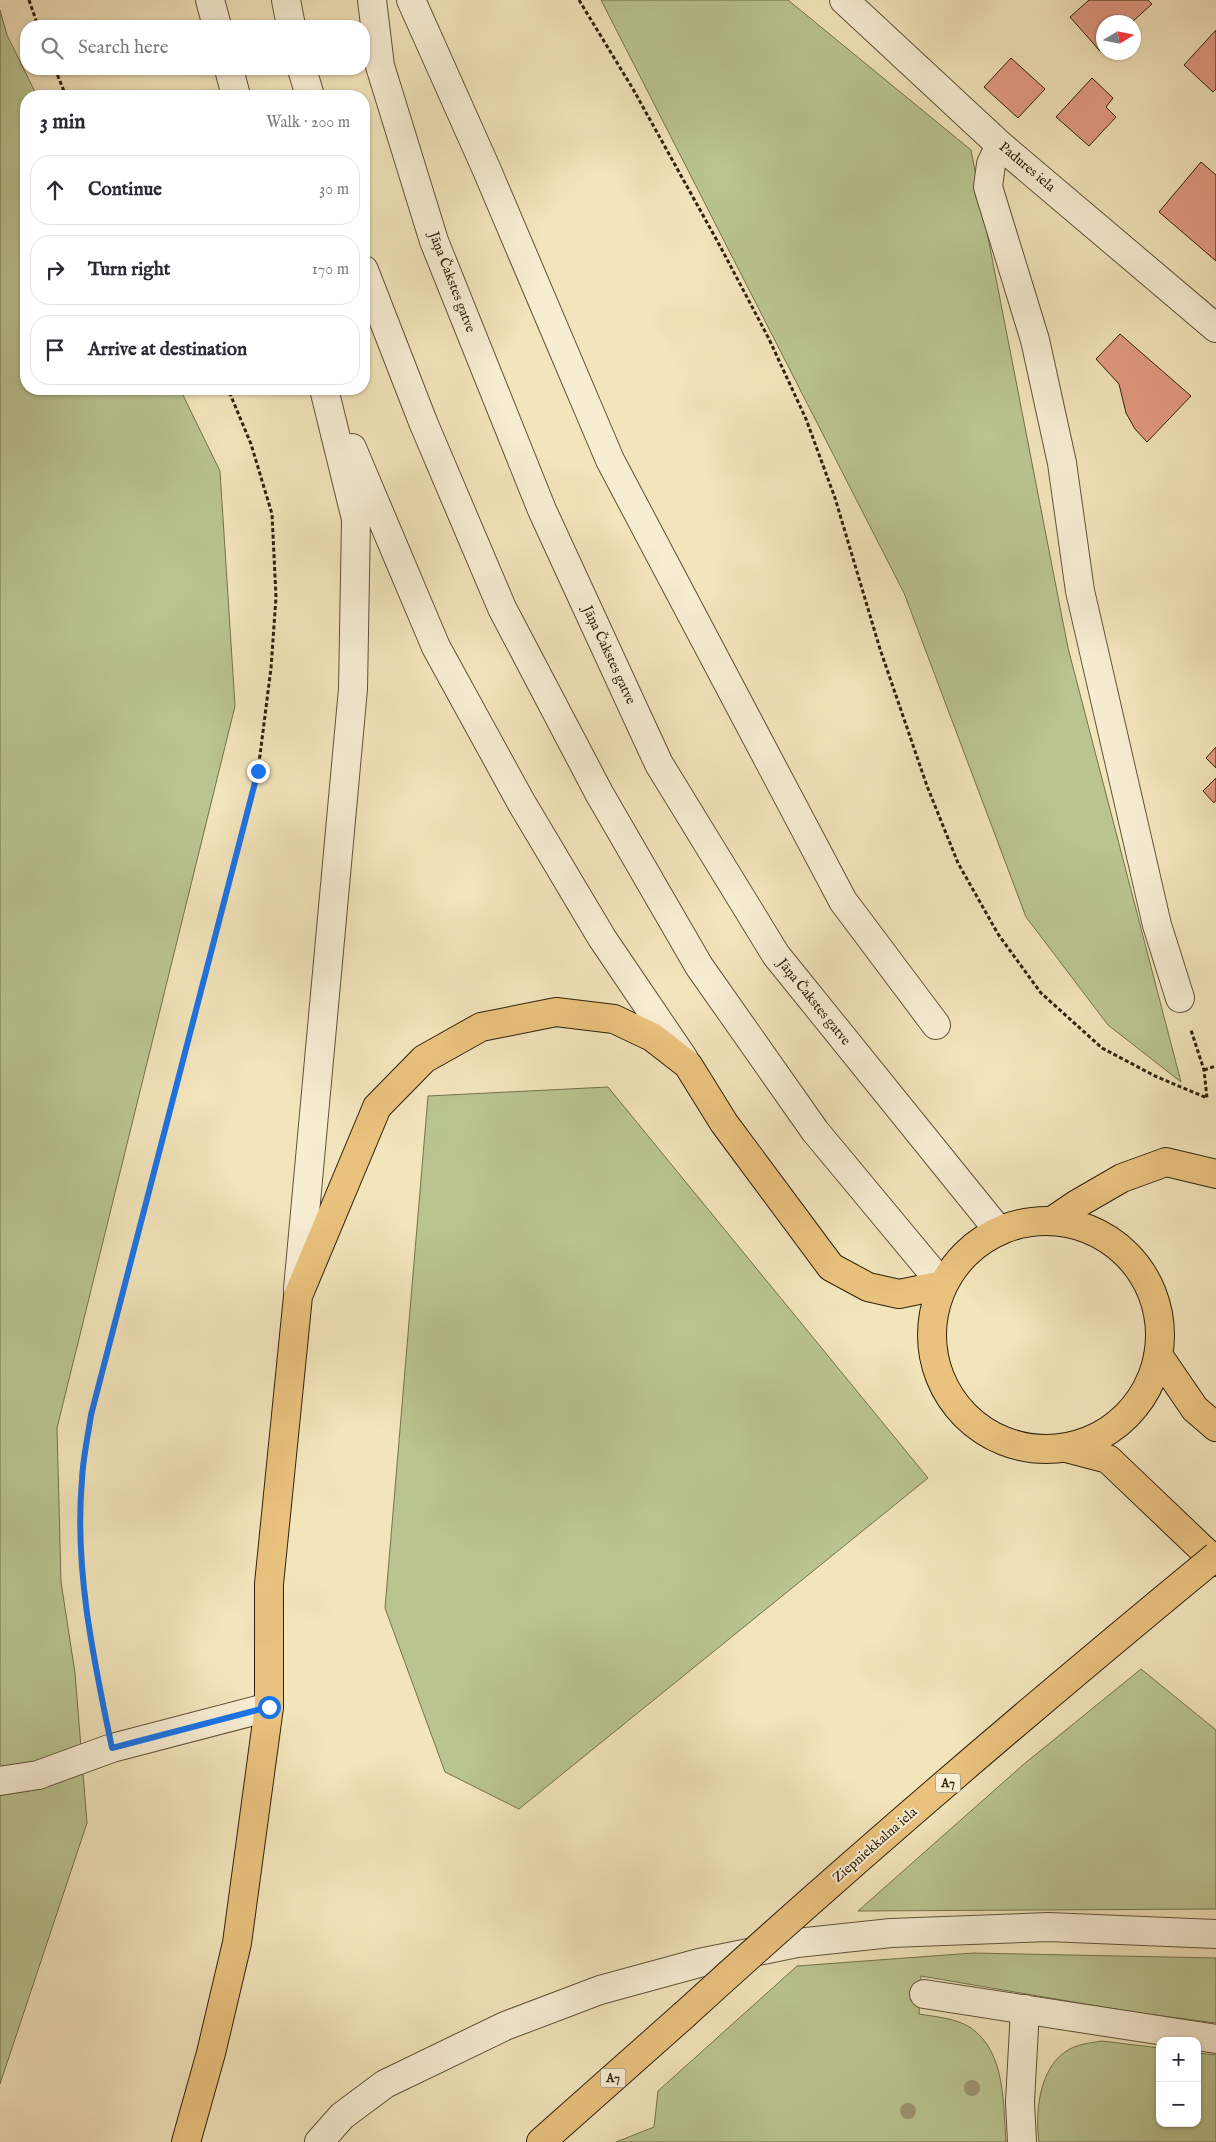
<!DOCTYPE html>
<meta charset="utf-8">
<style>
body{margin:0;font-family:"IM FELL English",serif;background:#f2f2f3;color:#2b2b33}
.controls{position:absolute;right:15px;bottom:15px;display:grid;overflow:hidden;border-radius:10px;box-shadow:0 1px 4px #0004}
.controls button{width:45px;height:45px;display:grid;place-items:center;padding:0;border:0;border-bottom:1px solid #e1e1e2;background:#fff;color:#2b2b33;font:25px sans-serif}
.compass{position:absolute;left:1096px;top:15px;width:45px;height:45px;border-radius:50%;background:#fff;box-shadow:0 1px 4px #0004;rotate:80deg}
.stop{position:absolute;width:15px;height:15px;margin:-11px;border:4px solid #1a73e8;border-radius:50%;background:#fff}
.stop.end{background:#1a73e8;border-color:#fff;box-shadow:0 1px 5px #0008}
.list{margin:0;padding:0;list-style:none}
h2{display:flex;justify-content:space-between;align-items:center;height:65px;margin:0;padding:0 20px;font-size:21px}
h2 small{font-size:16px;font-weight:400;color:#7c7c81}
.list li{display:grid;grid-template-columns:32px 1fr auto;gap:15px;align-items:center;box-sizing:border-box;height:70px;margin:0 10px 10px;padding:0 10px;border:1px solid #e1e1e2;border-radius:20px}
.list b{display:block;font-size:19px;white-space:nowrap}
.list em{font-size:16px;font-style:normal;color:#7c7c81}
.icon{flex:none;width:28px;height:28px;fill:none;stroke:currentColor;stroke-width:2;stroke-linecap:round;stroke-linejoin:round}
.map{position:relative;flex:none;width:1216px;height:2142px;overflow:hidden}
.search{position:absolute;background:#fff;box-shadow:0 1px 4px #0004;left:20px;top:20px;width:350px;height:55px;display:flex;align-items:center;gap:12px;box-sizing:border-box;padding:0 18px;border-radius:20px;color:#7c7c81;font-size:19px}
.panel{position:absolute;background:#fff;box-shadow:0 1px 4px #0004;left:20px;top:90px;width:350px;height:305px;border-radius:20px}
.map>svg:first-child{display:block}
</style>
<div class="map">
<svg width="1216" height="2142" viewBox="0 0 1216 2142">
<rect width="100%" height="100%" fill="#f2e4bb"/>
<filter id="stains"><feTurbulence type="fractalNoise" baseFrequency=".004" numOctaves="4"/><feColorMatrix values="0 0 0 0 .2 0 0 0 0 .09 0 0 0 0 .02 0 0 0 .5 -.17"/></filter>
<radialGradient id="worn" r=".72"><stop offset=".6" stop-color="#630" stop-opacity="0"/><stop offset="1" stop-color="#630" stop-opacity=".3"/></radialGradient>
<path fill="#b9c491" stroke="#74724f" d="M601,0H788L971,150L1068,648L1181,1082L1108,1025L1026,917L904,593Z
M0,10L7,35L37,96H26V389H180L220,471L235,706L57,1428L61,1582L75,1673L87,1823L0,2084Z
M608,1087L928,1478L519,1809L445,1772L385,1608L428,1096Z
M1141,1669L1216,1730V1909L858,1911L1024,1764Z
M973,1953L1216,1958V2023L1132,2012L921,1976L919,2014C936,2017 956,2018 971,2028C1006,2052 1003,2105 1006,2142H616L654,2127L658,2091L797,1966Z
M1102,2041L1160,2048V2123H1197V2053L1216,2055V2142H1039C1035,2113 1039,2070 1065,2052C1076,2044 1090,2043 1102,2041Z"/>
<path fill="#e29a82" stroke="#2f210d" d="M1089,0H1148L1152,4L1132,22H1104V47L1100,51L1070,17Z
M1216,30V89L1213,92L1184,65Z
M1011,58L1045,89L1018,118L984,87Z
M1092,78L1113,98L1106,107L1116,117L1089,146L1056,117Z
M1201,162L1216,175V261L1159,212Z
M1120,334L1191,396L1147,442L1135,429L1126,413L1119,384L1096,359Z
M1216,747V768L1206,758Z
M1216,778V800L1214,803L1203,791Z"/>
<g fill="none" stroke-linecap="round" stroke-linejoin="round">
<g stroke="#605238" stroke-width="30">
<path id="minor" d="M210,0L217,26
M286,0L291,26
M372,0L380,66L434,241L542,510L659,764L776,955L999,1231
M411,0L486,168L610,460L843,901L936,1025
M844,0L1000,145L1216,328
M229,69L236,96
M302,69L310,96
M1000,145L991,164L988,187L1035,340L1062,463L1080,591L1157,925L1180,998
M364,270L423,422L502,608L599,793L699,966L815,1131L943,1285
M352,448L436,647L521,802L602,938L684,1059
M298,1289L353,689L356,519L324,389
M0,1781L38,1775L112,1748L269,1707
M924,1994L1216,2039
M319,2142L342,2116L385,2084L505,2026L600,1990L699,1963L797,1943L891,1933L1048,1927L1216,1934
M1022,2142L1020,2102L1025,2009"/>
</g>
<g stroke="#2f210d" stroke-width="30">
<path id="highway" d="M1052,1221L1077,1204L1122,1178L1166,1162L1216,1174
M932 1335a114 114 0 1 1 228 0a114 114 0 1 1-228 0Z
M1158,1355L1195,1409L1216,1427
M1066,1448L1108,1459L1216,1562
M186,2142L211,2053L237,1943L269,1707V1584L298,1296L377,1107L424,1059L481,1027L556,1012L614,1019L652,1037L688,1065L724,1123L831,1267L868,1287L899,1294L943,1285
M541,2142L684,2015"/>
</g>
<path stroke="#2f210d" stroke-width="3" stroke-dasharray="4 2.5" stroke-linecap="butt" d="M29,0L38,26
M579,0L633,89L720,246L769,339L806,419L835,498L880,649L927,786L958,863L998,934L1041,993L1102,1048L1155,1076L1207,1098L1204,1070L1191,1030
M55,69L66,96
M1204,1070L1216,1066
M105,1716C90,1639 75,1558 81,1480C83,1458 88,1436 91,1415L258,771L271,668L276,597L272,514L251,444L228,389"/>
<use href="#minor" stroke="#f7edd3" stroke-width="28"/>
<use href="#highway" stroke="#e9c27e" stroke-width="28"/>
<g stroke="#2f210d" stroke-width="30" stroke-linecap="butt">
<path id="highway-bridge" d="M684,2015C857,1857 1035,1705 1216,1556"/>
</g>
<use href="#highway-bridge" stroke="#e9c27e" stroke-width="28"/>
</g>
<g fill="#9d9471">
<circle cx="972" cy="2088" r="8"/>
<circle cx="908" cy="2111" r="8"/>
</g>
<g fill="none" stroke-linecap="round" stroke-linejoin="round">
<path stroke="#1a73e8" stroke-width="6" d="M258,771L91,1415C88,1436 83,1458 82,1479C74,1570 94,1661 112,1748L269,1707"/>
</g>
<g text-anchor="middle" dominant-baseline="central" stroke-width="4" stroke-linejoin="round" paint-order="stroke">
<g fill="#f7edd3" stroke="#6b5e48" stroke-width="1">
<rect x="935.5" y="1773.5" width="25" height="19" rx="4"/>
<rect x="600.5" y="2068.5" width="25" height="19" rx="4"/>
</g>
<g font-size="12" font-weight="bold" fill="#2f210d">
<text x="948" y="1783">A7</text>
<text x="613" y="2078">A7</text>
</g>
<g font-size="14" fill="#2f210d" stroke="#f7edd3">
<text transform="translate(1027 167) rotate(40)">Padures iela</text>
<text transform="translate(452 282) rotate(69)">Jāņa Čakstes gatve</text>
<text transform="translate(609 655) rotate(65)">Jāņa Čakstes gatve</text>
<text transform="translate(814 1002) rotate(51)">Jāņa Čakstes gatve</text>
<text transform="translate(875 1845) rotate(-41)">Ziepniekkalna iela</text>
</g>
</g>
<rect width="100%" height="100%" filter="url(#stains)"/>
<rect width="100%" height="100%" fill="url(#worn)"/>
</svg>
<div class="controls">
<button>+</button>
<button>−</button>
</div>
<svg class="compass" viewBox="-18 -18 36 36"><path d="M0-13l5 13h-10z" fill="#e53935"/><path d="M0 13l5-13h-10z" fill="#7c7c81"/></svg>
<div class="stop" style="left:269px;top:1707px"></div>
<div class="stop end" style="left:258px;top:771px"></div>
<div class="search"><svg class="icon" aria-label="search" viewBox="0 0 24 24"><circle cx="10" cy="10" r="6"/><path d="M15 15l6 6"/></svg>Search here</div>
<section class="panel">
<h2>3 min<small>Walk · 200 m</small></h2>
<ul class="list">
<li><svg class="icon" aria-label="ahead" viewBox="0 0 24 24"><path d="M12 20V5M6 11l6-6 6 6"/></svg><div><b>Continue</b></div><em>30 m</em></li>
<li><svg class="icon" aria-label="right" viewBox="0 0 24 24"><path d="M7 20v-9h11M14 6l5 5-5 5"/></svg><div><b>Turn right</b></div><em>170 m</em></li>
<li><svg class="icon" aria-label="arrive" viewBox="0 0 24 24"><path d="M6 21V4h12l-3 4 3 4H6"/></svg><div><b>Arrive at destination</b></div></li>
</ul>
</section>
</div>
